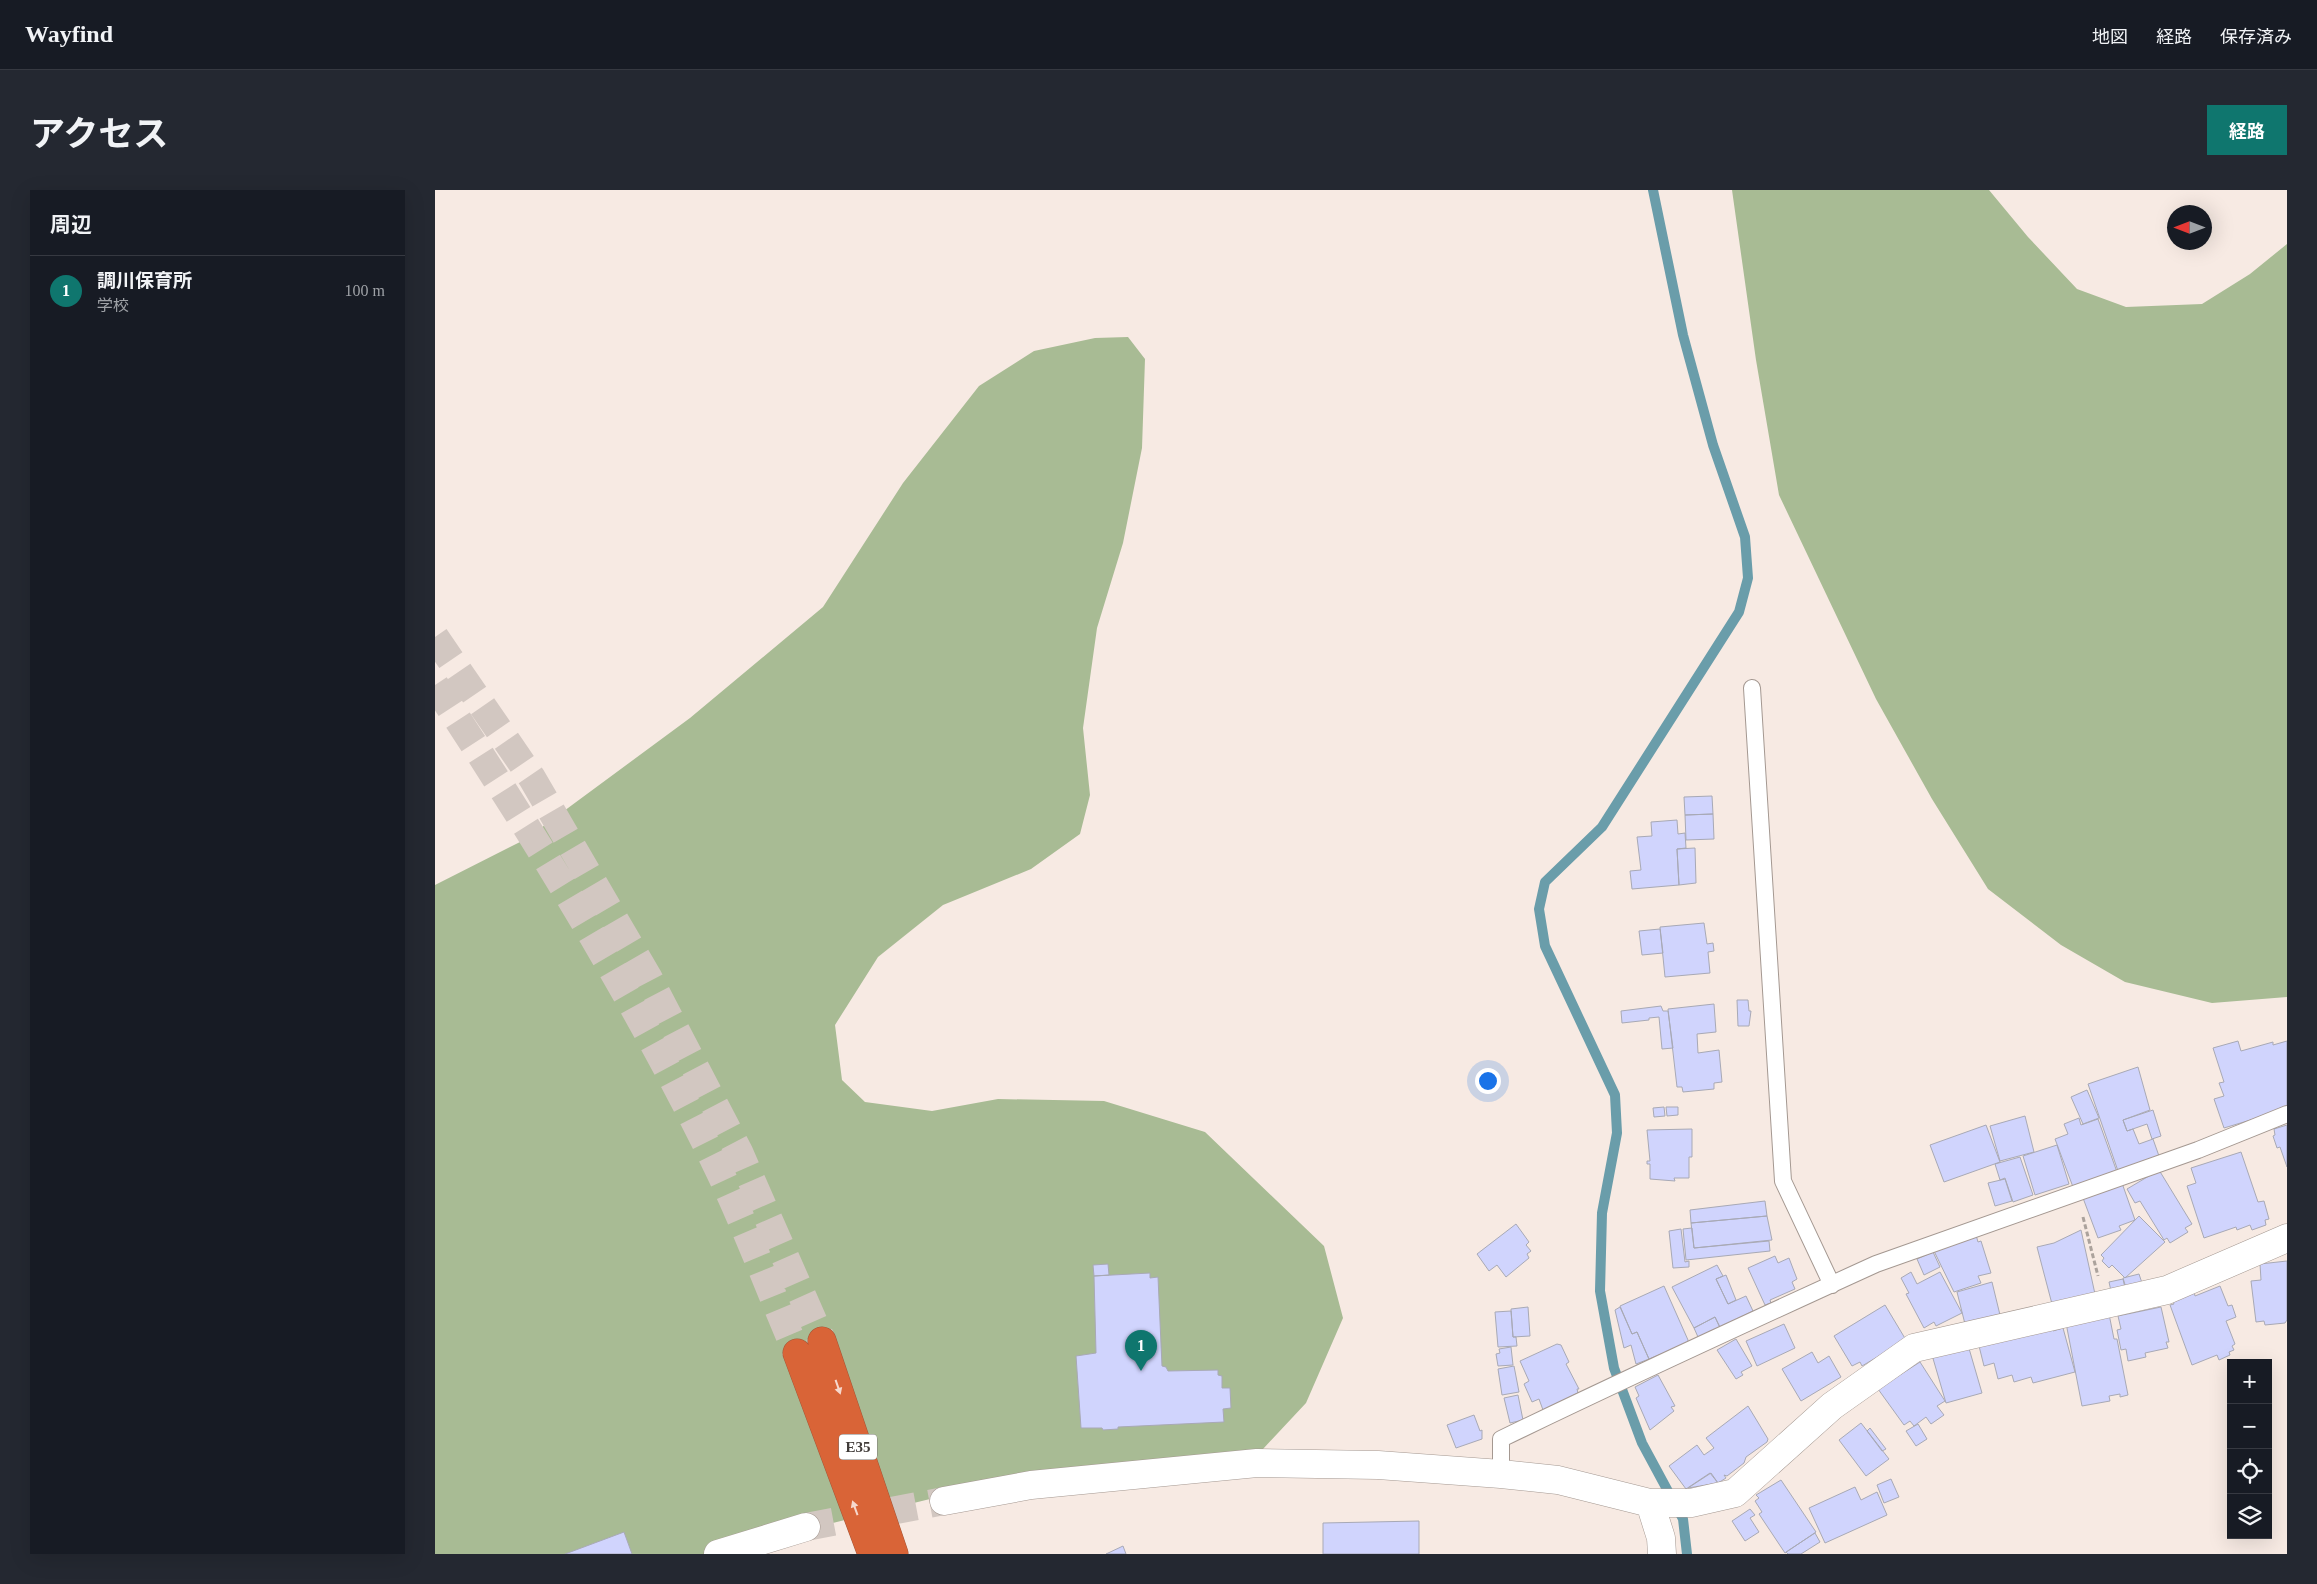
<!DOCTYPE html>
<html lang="ja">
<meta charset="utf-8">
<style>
body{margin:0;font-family:"Times New Roman","Noto Sans JP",serif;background:#242831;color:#f1f3f6}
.controls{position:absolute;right:15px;bottom:15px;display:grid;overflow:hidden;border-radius:0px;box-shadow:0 5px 20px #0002}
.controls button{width:45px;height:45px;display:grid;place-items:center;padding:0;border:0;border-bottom:1px solid #363941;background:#171b24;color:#f1f3f6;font:25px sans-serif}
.compass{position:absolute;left:1732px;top:15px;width:45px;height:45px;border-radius:50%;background:#171b24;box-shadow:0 5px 20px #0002;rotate:270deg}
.you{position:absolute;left:1052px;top:890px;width:18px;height:18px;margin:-12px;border:4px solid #fff;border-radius:50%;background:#1a73e8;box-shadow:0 0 0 8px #1a73e833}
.badge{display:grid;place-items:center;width:32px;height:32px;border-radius:50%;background:#0f766e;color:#fff;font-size:16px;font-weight:700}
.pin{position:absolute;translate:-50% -41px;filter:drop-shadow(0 1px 2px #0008)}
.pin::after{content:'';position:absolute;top:26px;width:18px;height:15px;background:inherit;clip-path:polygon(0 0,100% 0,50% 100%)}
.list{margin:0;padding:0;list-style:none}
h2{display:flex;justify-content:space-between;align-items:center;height:65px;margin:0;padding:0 20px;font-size:21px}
h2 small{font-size:16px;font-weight:400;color:#9ea1a6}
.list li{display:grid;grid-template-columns:32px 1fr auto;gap:15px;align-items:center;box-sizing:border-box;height:70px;padding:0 20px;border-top:1px solid #363941}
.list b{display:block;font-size:19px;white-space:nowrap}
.list p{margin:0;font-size:16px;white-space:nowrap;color:#9ea1a6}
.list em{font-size:16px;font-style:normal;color:#9ea1a6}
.icon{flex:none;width:28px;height:28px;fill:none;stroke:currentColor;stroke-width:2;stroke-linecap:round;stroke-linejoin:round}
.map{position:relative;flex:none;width:1852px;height:1364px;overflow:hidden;border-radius:0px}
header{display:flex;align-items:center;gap:30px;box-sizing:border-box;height:70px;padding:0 25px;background:#171b24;border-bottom:1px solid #363941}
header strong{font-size:24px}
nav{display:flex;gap:28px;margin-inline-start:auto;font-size:18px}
.intro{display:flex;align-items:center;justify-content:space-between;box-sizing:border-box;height:120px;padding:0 30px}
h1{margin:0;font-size:35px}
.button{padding:12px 22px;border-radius:0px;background:#0f766e;color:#fff;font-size:18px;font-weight:700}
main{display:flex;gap:30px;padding:0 30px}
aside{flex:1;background:#171b24;border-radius:0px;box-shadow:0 5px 20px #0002}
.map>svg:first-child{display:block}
</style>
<header>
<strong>Wayfind</strong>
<nav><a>地図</a><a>経路</a><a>保存済み</a></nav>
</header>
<div class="intro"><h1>アクセス</h1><a class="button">経路</a></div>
<main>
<aside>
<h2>周辺<small></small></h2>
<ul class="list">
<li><span class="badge">1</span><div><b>調川保育所</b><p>学校</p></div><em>100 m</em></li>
</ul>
</aside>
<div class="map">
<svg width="1852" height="1364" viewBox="0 0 1852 1364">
<rect width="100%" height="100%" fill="#f7eae3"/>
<path fill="#a8bb94" d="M1297,0H1554L1593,47L1642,99L1691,117L1767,114L1815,84L1852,54V807L1777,813L1690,792L1626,755L1553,699L1497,609L1441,509L1344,305L1321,170Z
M693,147L710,169L707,258L688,353L662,438L648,538L655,605L645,644L596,679L508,715L443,767L400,835L407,890L430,912L497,921L563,909L669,911L770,942L889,1056L908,1128L871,1213L828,1259L723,1295L584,1287L329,1350L294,1364H0V695L91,649L255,528L388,417L468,293L544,196L599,161L660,148Z"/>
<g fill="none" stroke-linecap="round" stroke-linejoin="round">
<path stroke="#6a9daa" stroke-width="10" d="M1218,0L1248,145L1278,255L1310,347L1313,388L1304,422L1167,637L1110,692L1104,719L1110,756L1180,905L1182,943L1167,1023L1165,1101L1179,1178L1207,1253L1248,1329L1252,1364"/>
</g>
<path fill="#d0d4fd" stroke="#a8a9b5" d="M1277,606L1278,624L1250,625L1249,607Z
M1278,624L1279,649L1251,650L1250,625Z
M1242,630L1243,644L1250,643L1251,658L1242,659L1244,695L1197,699L1195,681L1206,680L1202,647L1217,646L1216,632Z
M1260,658L1261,693L1244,695L1242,659Z
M1269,733L1272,754L1278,753L1279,761L1273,762L1275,783L1230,787L1225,737Z
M1225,739L1228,763L1207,765L1204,741Z
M1302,810H1313L1314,821H1316L1314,836H1303Z
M1279,814L1281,842L1262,844L1263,863L1284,860L1287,892L1279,893V899L1248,902L1247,897H1242L1233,819Z
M1226,816L1228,821H1233L1238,858L1227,859L1224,827L1214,828V830L1187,833L1186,821Z
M1803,851L1806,861L1838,852V855L1852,851V919L1789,938L1779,909L1789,906L1784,893L1789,892L1778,858Z
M1703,877L1715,920L1688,930L1692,941L1698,939L1704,954L1718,949L1724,966L1683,981L1653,894Z
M1652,900L1664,928L1648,934L1636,907Z
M1229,917L1230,926L1219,927L1218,918Z
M1231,917H1243V925L1232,926Z
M1718,920L1726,946L1717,949L1712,934L1692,941L1688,930Z
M1590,926L1599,962L1565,971L1555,936Z
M1644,928L1646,935L1663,929L1682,982L1638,997L1620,949L1633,944L1629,934Z
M1551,935L1565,972L1509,992L1495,955Z
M1852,935V977L1845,957L1842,958L1838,946L1840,945L1839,939Z
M1257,939V967H1254V988H1239L1240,991L1215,989V974H1212V971H1215L1212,940Z
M1622,955L1634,994L1600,1005L1588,966Z
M1806,962L1823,1012L1829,1011L1834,1029L1830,1030L1831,1035L1817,1040L1815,1035L1802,1040L1801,1037L1769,1048L1752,996L1761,993L1756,978Z
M1585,967L1598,1005L1578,1012L1570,988L1565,990L1560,974Z
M1724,980L1757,1034L1750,1038L1753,1042L1735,1053L1732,1048L1729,1050L1705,1011L1700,1013L1692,999Z
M1570,989L1577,1011L1560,1016L1553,993Z
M1687,993L1700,1030L1684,1036L1686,1040L1663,1048L1648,1008Z
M1330,1011L1332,1026L1256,1033L1255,1020Z
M1332,1026L1337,1050L1259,1058L1256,1033Z
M1704,1026L1730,1052L1690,1088L1677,1075L1674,1078L1667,1071L1669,1068L1666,1065Z
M1081,1034L1094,1052L1091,1055L1096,1061L1092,1064L1094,1068L1071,1087L1062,1075L1054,1081L1042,1064Z
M1257,1038L1259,1058L1334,1051L1335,1061L1251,1070L1248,1039Z
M1246,1039L1250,1072L1254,1071V1077L1238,1078L1234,1041Z
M1646,1040L1660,1104L1617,1114L1602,1057L1619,1053Z
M1541,1045L1543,1052L1546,1051L1556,1083L1543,1086L1546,1093L1519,1102L1499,1061Z
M1498,1062L1505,1077L1489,1085L1482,1069Z
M1340,1066L1343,1073L1354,1068L1362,1089L1357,1092L1360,1099L1335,1110L1336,1113L1330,1115L1313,1078Z
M1852,1071V1130L1850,1133L1830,1135L1829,1131L1821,1132L1816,1091L1826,1090L1825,1074Z
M673,1074L674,1085L659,1086L658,1075Z
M1282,1075L1288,1086L1281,1089L1293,1114L1311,1106L1318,1121L1285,1138L1280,1127L1259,1138L1237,1097Z
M1476,1082L1482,1094L1505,1082L1527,1123L1501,1136L1499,1132L1489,1138L1471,1104L1474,1103L1466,1088Z
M715,1083V1088L723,1087L727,1176L731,1177L733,1181L783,1180V1185L787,1186V1198H795L796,1218L788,1219L789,1232L683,1237V1239L668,1240L667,1238H646L641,1166L661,1163L659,1086Z
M1704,1084L1707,1093L1691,1098L1688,1088Z
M1291,1085L1301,1110L1293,1114L1281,1089Z
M1688,1089L1690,1098L1676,1101L1674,1092Z
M1557,1092L1565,1125L1530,1134L1522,1102Z
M1229,1096L1253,1150V1153L1214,1169L1202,1142L1197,1144L1185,1116Z
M1785,1096L1793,1116L1797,1115L1801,1127L1791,1131L1800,1154L1797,1156L1799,1160L1794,1162L1795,1165L1784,1170L1782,1165L1757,1175L1735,1115L1739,1114L1737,1110L1759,1102L1760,1106Z
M1450,1115L1471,1150L1427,1176L1425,1172L1417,1176L1399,1146Z
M1093,1117L1095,1146L1078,1147L1076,1119Z
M1185,1117L1197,1144L1202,1142L1214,1169L1201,1174L1196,1155L1189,1158L1180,1120Z
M1726,1117L1734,1152H1731L1733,1158L1710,1163L1711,1167L1693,1171L1691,1159L1686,1160L1682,1140L1686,1139L1683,1126Z
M1076,1121L1078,1147H1081L1082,1156L1063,1157L1060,1122Z
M1674,1124L1679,1149H1682L1693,1205L1685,1207V1204L1674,1206L1675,1211L1647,1216L1631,1133Z
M1280,1127L1285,1137L1263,1147L1259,1138Z
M1349,1134L1360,1158L1322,1176L1311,1151Z
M1617,1137L1618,1141L1628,1138L1640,1182L1598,1193L1596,1187L1579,1192L1577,1185L1563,1189L1559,1173L1549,1176L1544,1156Z
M1301,1149L1317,1176L1306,1182L1308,1185L1301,1189L1282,1160Z
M1122,1154L1126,1155L1134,1172L1131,1174L1144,1199H1142L1143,1203L1108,1220L1104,1209L1097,1212L1089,1194L1094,1191L1085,1171Z
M1533,1155L1547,1203L1511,1213L1497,1165Z
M1076,1157L1078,1175L1063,1176L1061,1164L1065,1163L1064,1159Z
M1377,1162L1383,1173L1394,1166L1406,1187L1366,1211L1347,1179Z
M1485,1172L1510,1211L1502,1216L1509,1225L1496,1234L1491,1227L1479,1236L1475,1231L1469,1235L1443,1199Z
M1079,1176L1084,1202L1067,1205L1063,1179Z
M1223,1185L1240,1216L1236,1217L1239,1221L1215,1240L1201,1208L1204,1206L1200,1197Z
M1083,1205L1088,1230L1075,1233L1069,1208Z
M1313,1216L1333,1249L1332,1252L1311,1267L1309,1273L1292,1286L1289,1285L1291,1288L1283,1293L1275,1283L1251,1299L1234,1276L1262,1255L1269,1265L1279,1258L1271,1248Z
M1039,1225L1045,1241L1047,1240V1249L1021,1258L1012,1235Z
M1426,1233L1454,1269L1431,1286L1404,1250Z
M1483,1234L1492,1249L1481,1256L1471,1241Z
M1435,1238L1451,1259L1447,1261L1432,1241Z
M1276,1283L1283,1293L1253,1298Z
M1456,1289L1464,1307L1449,1313L1442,1295Z
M1346,1290L1381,1342L1350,1363L1324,1324L1327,1322L1320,1311L1324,1308L1321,1305Z
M1420,1297L1426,1310L1442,1302L1452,1325L1390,1353L1374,1318Z
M1315,1319L1320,1325L1315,1328L1324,1342L1310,1351L1297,1331Z
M984,1331V1364H888V1333Z
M189,1342L197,1364H130Z
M1380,1343L1385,1352L1366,1364H1353L1351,1362Z
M688,1356L691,1364H671Z"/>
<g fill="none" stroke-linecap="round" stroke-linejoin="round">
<path stroke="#d2c7c1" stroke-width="28" stroke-dasharray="28 14" stroke-linecap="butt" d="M371,1337L509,1311"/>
<path stroke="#d2c7c1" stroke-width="28" stroke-dasharray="28 14" stroke-linecap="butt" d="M0,447L97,588L213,787L304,962L387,1151
M0,495C101,648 198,805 279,970C310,1033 334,1099 362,1163"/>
<g stroke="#a49891" stroke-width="18">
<path id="lane" d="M1317,498L1348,991L1397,1095
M1066,1284V1249C1190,1189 1316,1131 1441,1074L1763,960L1852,924"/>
</g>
<g stroke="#a49891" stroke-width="29">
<path id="street" d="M509,1311L596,1295L822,1273L943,1275L1066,1284L1123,1290L1215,1313H1256L1300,1303L1397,1216L1479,1158L1732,1100L1852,1048
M1215,1313L1226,1348L1227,1364
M283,1364L371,1337"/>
</g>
<g stroke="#a35637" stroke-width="29">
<path id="highway" d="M387,1151L459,1364
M362,1163L437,1364"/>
</g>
<path stroke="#aba29c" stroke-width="3" stroke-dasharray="5 2.5" stroke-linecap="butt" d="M1648,1027L1663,1086"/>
<use href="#lane" stroke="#fff" stroke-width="16"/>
<use href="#street" stroke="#fff" stroke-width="28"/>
<use href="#highway" stroke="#d96437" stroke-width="28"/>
</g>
<defs><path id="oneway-solid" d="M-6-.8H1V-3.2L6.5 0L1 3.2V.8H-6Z" transform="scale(1.25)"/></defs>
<g fill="#f6d8cd">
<use href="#oneway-solid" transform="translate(403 1197) rotate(71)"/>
<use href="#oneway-solid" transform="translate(420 1318) rotate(-110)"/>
</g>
<g text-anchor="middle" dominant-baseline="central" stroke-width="5" stroke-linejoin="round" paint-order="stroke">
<rect fill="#fff" stroke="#797674" stroke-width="1" x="404" y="1244.5" width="38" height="25" rx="4"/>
<g font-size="15" font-weight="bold" fill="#403b38">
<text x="423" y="1257">E35</text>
</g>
</g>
</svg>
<div class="controls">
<button>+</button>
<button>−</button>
<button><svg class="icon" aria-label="locate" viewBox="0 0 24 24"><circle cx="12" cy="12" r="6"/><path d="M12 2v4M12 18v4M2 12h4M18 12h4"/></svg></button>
<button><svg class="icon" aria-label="layers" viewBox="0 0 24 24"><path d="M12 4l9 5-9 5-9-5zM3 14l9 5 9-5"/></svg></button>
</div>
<svg class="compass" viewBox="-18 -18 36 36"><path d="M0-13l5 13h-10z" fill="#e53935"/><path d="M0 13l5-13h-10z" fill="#9ea1a6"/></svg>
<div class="you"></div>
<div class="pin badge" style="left:706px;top:1181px">1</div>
</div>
</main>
